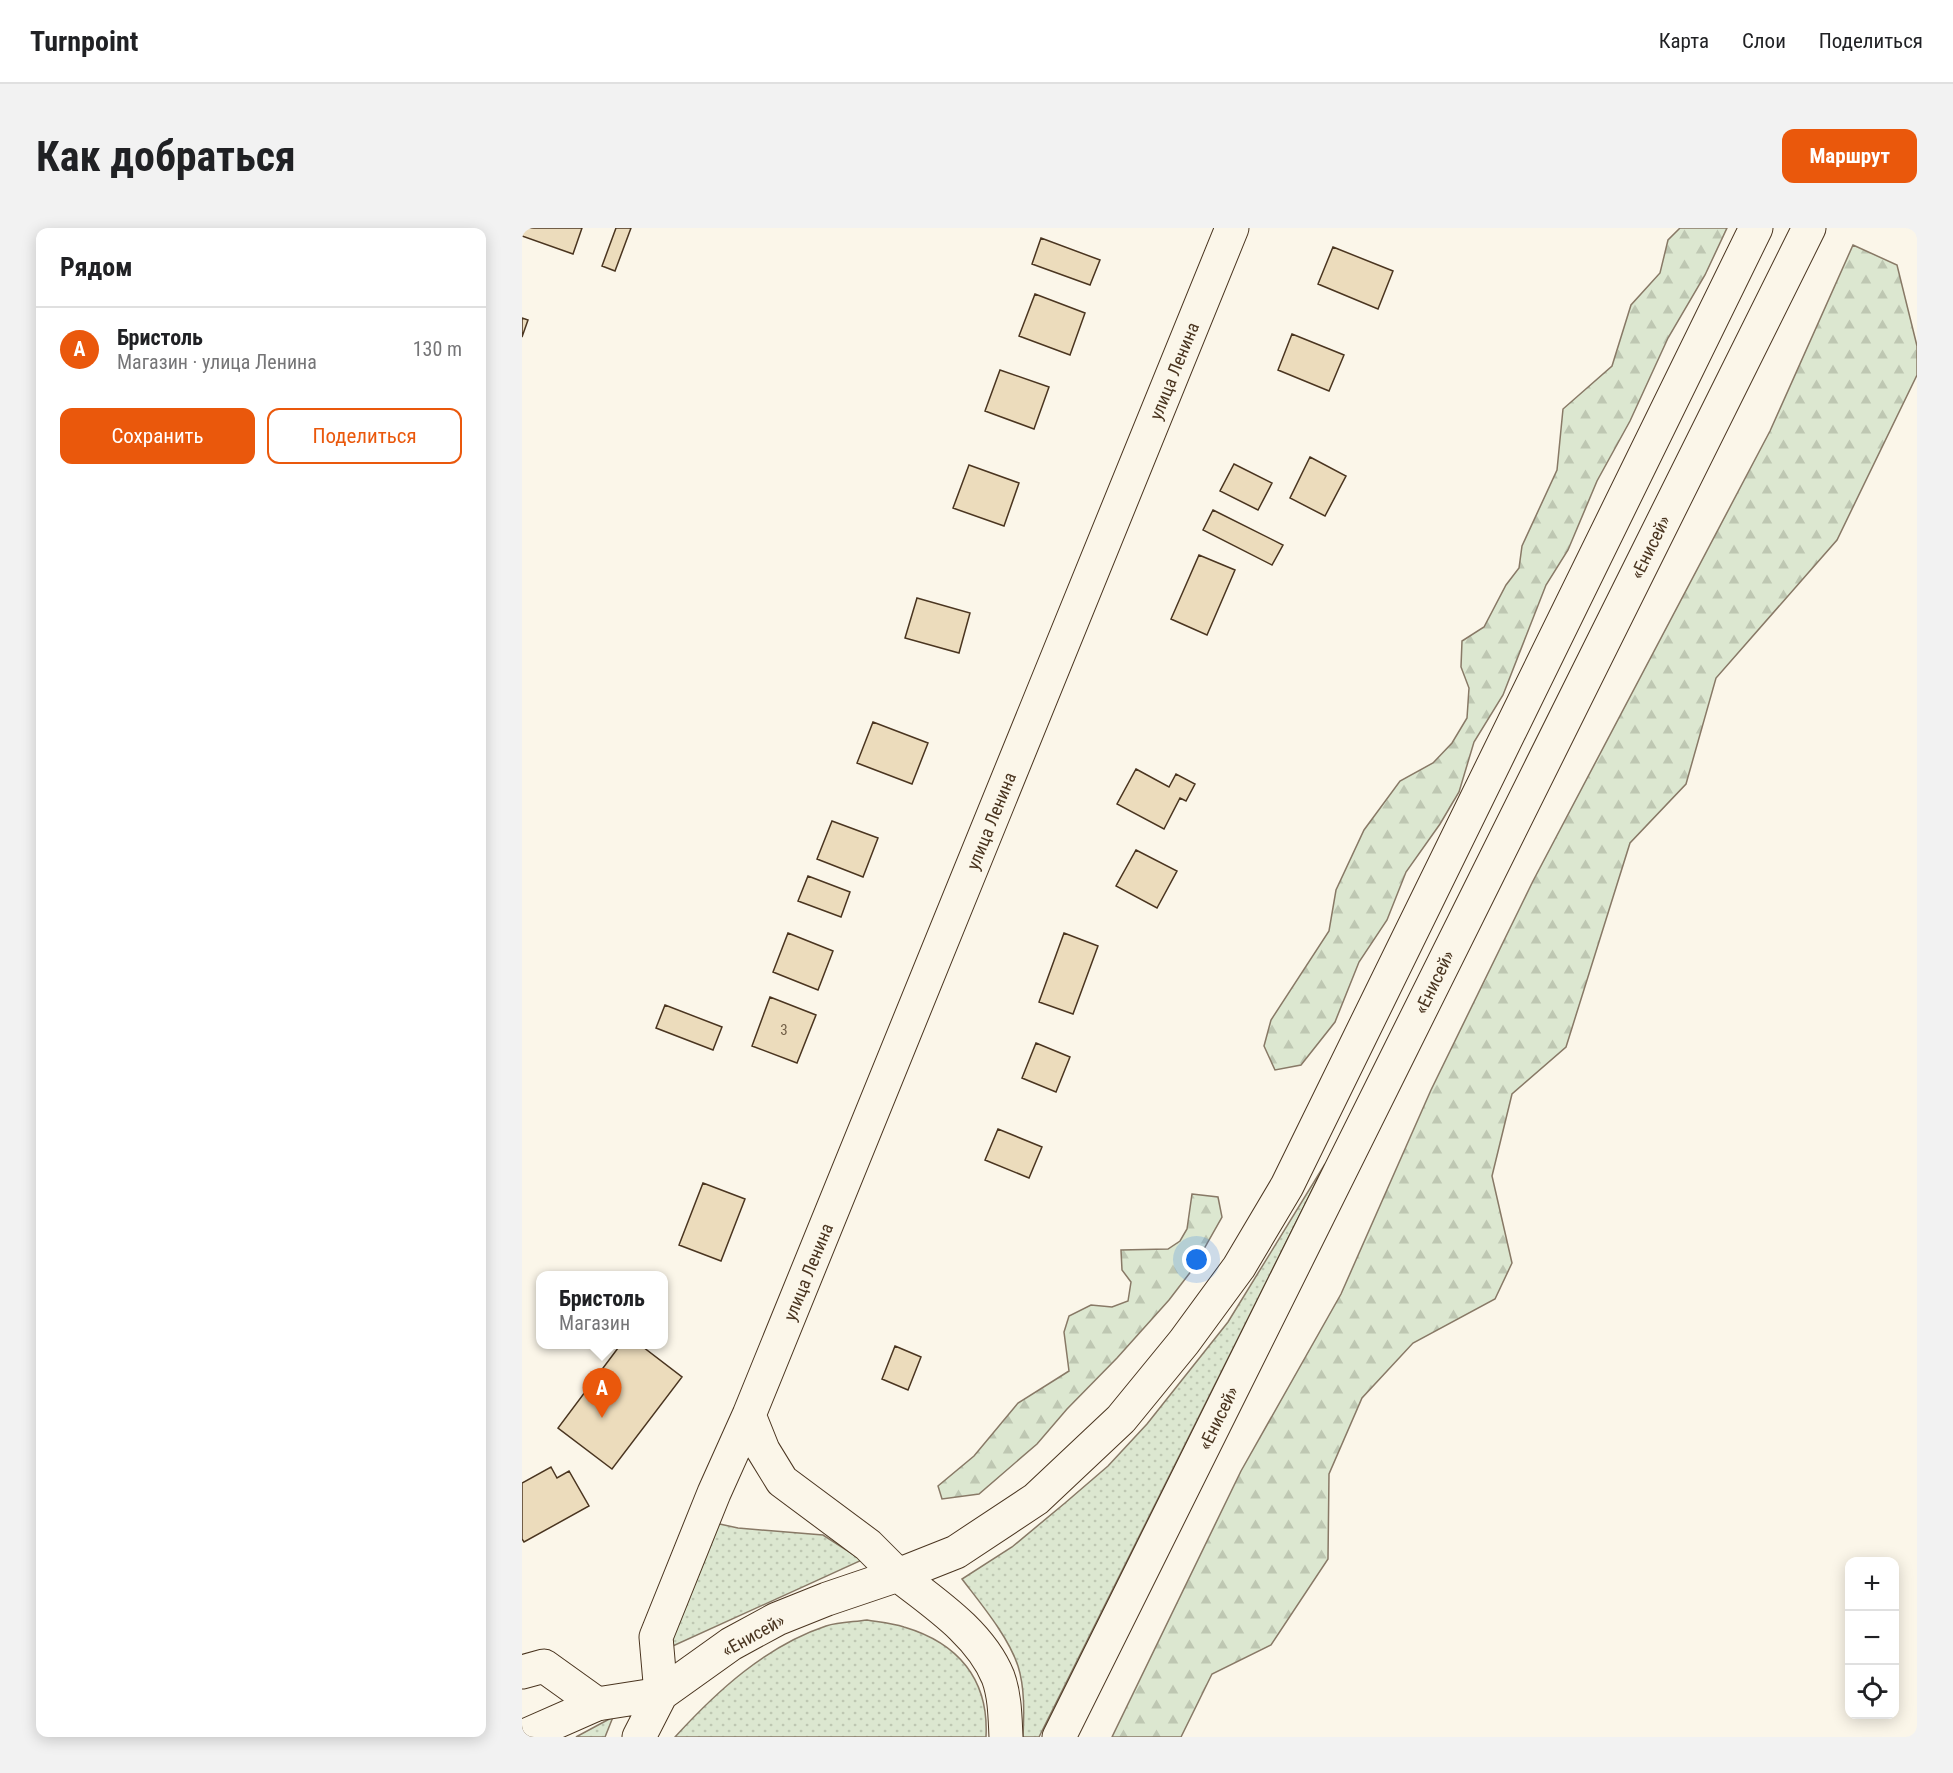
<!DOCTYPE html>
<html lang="ru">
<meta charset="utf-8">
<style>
body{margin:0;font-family:"Roboto Condensed",sans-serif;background:#f2f2f2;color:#202124}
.controls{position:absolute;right:18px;bottom:18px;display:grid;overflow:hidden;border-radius:12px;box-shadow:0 3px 15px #0003}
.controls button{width:54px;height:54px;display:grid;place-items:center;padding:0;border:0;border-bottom:2px solid #e0e0e0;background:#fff;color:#202124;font:30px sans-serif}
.you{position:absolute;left:675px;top:1032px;width:21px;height:21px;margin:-15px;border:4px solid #fff;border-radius:50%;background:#1a73e8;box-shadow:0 0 0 9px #1a73e833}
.badge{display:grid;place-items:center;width:39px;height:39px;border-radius:50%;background:#ea580c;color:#fff;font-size:20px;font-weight:700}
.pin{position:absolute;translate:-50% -50px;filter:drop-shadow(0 2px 3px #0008)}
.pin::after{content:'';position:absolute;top:32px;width:21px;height:18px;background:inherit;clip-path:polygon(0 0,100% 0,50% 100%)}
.popup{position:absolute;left:14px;top:1043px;width:132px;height:78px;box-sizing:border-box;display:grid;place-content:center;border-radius:12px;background:#fff;filter:drop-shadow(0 2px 4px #0005);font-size:20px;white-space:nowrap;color:#757577}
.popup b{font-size:22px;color:#202124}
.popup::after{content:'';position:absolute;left:50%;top:100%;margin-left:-12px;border:12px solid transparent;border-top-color:#fff}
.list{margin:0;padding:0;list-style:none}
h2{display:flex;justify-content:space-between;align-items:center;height:78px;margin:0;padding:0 24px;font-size:26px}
h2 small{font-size:20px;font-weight:400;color:#757577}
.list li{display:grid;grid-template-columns:39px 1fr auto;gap:18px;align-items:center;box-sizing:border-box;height:84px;padding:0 24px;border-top:2px solid #e0e0e0}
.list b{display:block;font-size:22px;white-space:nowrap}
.list p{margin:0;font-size:20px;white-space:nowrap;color:#757577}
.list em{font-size:20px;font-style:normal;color:#757577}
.actions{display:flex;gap:12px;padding:18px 24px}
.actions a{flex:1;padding:14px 0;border:2px solid #ea580c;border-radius:12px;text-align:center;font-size:21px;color:#ea580c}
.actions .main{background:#ea580c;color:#fff}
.icon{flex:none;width:33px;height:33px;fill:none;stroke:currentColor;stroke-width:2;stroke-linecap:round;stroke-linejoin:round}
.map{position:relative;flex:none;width:1395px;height:1509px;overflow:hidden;border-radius:12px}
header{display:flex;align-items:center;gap:36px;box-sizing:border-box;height:84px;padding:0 30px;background:#fff;border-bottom:2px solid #e0e0e0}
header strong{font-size:28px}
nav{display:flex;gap:33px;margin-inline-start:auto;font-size:21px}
.intro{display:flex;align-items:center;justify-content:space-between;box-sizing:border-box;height:144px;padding:0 36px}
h1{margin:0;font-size:42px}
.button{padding:15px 27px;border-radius:12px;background:#ea580c;color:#fff;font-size:21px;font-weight:700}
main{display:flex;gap:36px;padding:0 36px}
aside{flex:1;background:#fff;border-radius:12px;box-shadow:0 3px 15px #0003}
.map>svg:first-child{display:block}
</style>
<header>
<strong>Turnpoint</strong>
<nav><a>Карта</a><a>Слои</a><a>Поделиться</a></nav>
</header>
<div class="intro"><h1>Как добраться</h1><a class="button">Маршрут</a></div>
<main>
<aside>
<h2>Рядом<small></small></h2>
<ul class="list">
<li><span class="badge">A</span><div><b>Бристоль</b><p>Магазин · улица Ленина</p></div><em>130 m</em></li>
</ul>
<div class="actions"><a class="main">Сохранить</a><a>Поделиться</a></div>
</aside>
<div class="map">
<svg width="1395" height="1509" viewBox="0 0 1395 1509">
<defs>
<pattern id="grass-dots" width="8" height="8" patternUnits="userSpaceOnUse" patternTransform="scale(1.5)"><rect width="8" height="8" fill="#dce7d0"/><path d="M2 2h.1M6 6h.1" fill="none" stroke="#bec7b2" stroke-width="1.8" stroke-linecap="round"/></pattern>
<pattern id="forest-firs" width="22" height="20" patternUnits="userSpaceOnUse" patternTransform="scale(1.5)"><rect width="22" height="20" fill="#dce7d0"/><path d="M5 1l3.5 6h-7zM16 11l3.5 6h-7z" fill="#bec7b2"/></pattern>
</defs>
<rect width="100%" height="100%" fill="#fbf6e9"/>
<path fill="url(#grass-dots)" stroke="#887966" stroke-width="1.5" d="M803,936L517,1509H501C502,1486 503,1460 496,1438C486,1408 459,1376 440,1351L490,1319L543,1275L586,1238L625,1196L706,1094Z
M193,1295L216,1300L301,1307L340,1332L142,1422Z
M345,1392C357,1394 370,1395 382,1399C436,1415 467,1451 464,1509H153C195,1463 244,1418 304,1398C317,1394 332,1394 345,1392Z
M91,1489L83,1509H54Z"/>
<path fill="url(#forest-firs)" stroke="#887966" stroke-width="1.5" d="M1158,0H1205L1183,47L1146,110L1108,193L1075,253L1046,322L1024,357L981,467L952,514L937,564L918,596L884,644L865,692L837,734L813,794L779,837L753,842L742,818L749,792L807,703L814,662L842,602L878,553L911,535L930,515L945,490L947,460L939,439L940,413L962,399L984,357L997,340L1000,318L1035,242L1041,181L1090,138L1109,77L1138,45L1146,12Z
M1331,17L1375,37L1395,118V147L1315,312L1194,450L1164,556L1108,615L1044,819L990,866L970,948L990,1035L973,1071L891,1115L840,1170L807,1246L806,1331L749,1417L690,1446L659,1509H590L719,1243L819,1066L909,862L1011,653L1248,203Z
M670,966L696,969L700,989L670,1042L647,1072L595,1130L545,1181L515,1216L457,1266L420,1271L416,1258L452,1228L496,1175L547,1143L542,1104L547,1088L569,1077L590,1079L606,1073L609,1054L600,1042L599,1022L646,1021L658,1013L665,1001Z"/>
<path fill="#ecdcbc" stroke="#4a3520" stroke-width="1.5" d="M0,0H60L51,26L0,8Z
M94,0H109L93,43L80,38Z
M519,10L578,32L568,57L510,36Z
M811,19L871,43L856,81L796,56Z
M513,66L563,85L548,127L497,108Z
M0,90L6,92L0,109Z
M770,106L822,127L807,163L756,142Z
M478,142L527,159L512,201L463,183Z
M788,229L824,248L803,288L768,270Z
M712,236L750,255L736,282L698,263Z
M447,237L497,255L482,298L431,280Z
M691,282L761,317L750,337L681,302Z
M677,327L713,342L685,407L649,391Z
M395,370L448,385L437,425L383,410Z
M351,494L406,515L390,556L335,535Z
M614,541L647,559L654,546L673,556L664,573L658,570L642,601L595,576Z
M310,593L356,610L341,649L295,631Z
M614,622L655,643L635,680L594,658Z
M286,648L328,664L319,689L276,673Z
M266,705L311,723L296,762L251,744Z
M542,705L576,718L551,786L517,774Z
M248,769L294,787L275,835L230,818Z
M143,777L200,799L191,822L134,800Z
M514,815L548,829L534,864L500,850Z
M476,901L520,919L507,950L463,932Z
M181,955L223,971L199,1033L157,1017Z
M99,1116H117L160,1149L90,1241L36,1200Z
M373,1118L399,1129L386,1162L360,1151Z
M29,1239L35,1250L47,1243L67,1278L2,1314L0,1311V1255Z"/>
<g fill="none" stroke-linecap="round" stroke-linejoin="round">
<g stroke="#4a3520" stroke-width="35">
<path id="minor" d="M227,1187L241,1222L260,1253L346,1317L376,1347
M0,1444L22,1438L75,1476
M139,1466L134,1409L192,1265L227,1187L710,0"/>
</g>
<g stroke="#4a3520" stroke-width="35">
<path id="highway" d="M376,1347C412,1375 458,1405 476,1449C483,1468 483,1489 484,1509
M0,1509L75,1476L139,1466
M117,1509L139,1466L209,1416L255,1391L305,1371L376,1347L434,1324L514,1271L599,1191L662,1114L717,1039L765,958L1234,0
M537,1509L1287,0"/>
</g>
<use href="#minor" stroke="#fbf6e9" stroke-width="33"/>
<use href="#highway" stroke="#fbf6e9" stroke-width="33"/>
</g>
<g text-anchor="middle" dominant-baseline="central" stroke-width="4.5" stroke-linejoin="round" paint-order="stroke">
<g font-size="15" fill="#725f47">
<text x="262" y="802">3</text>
</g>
<g font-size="18" fill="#4a3520" stroke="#fbf6e9">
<text transform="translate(652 143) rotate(-68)">улица Ленина</text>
<text transform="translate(1128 319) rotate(-64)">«Енисей»</text>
<text transform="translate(469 593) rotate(-68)">улица Ленина</text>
<text transform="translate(912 754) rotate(-64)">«Енисей»</text>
<text transform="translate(286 1044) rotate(-68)">улица Ленина</text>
<text transform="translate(696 1190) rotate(-64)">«Енисей»</text>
<text transform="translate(231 1407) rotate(-29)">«Енисей»</text>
</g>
</g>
</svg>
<div class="controls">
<button>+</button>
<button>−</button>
<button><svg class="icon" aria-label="locate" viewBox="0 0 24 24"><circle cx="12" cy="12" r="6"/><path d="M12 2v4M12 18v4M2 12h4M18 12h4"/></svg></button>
</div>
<div class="you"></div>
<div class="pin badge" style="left:80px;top:1190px">A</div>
<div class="popup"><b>Бристоль</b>Магазин</div>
</div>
</main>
